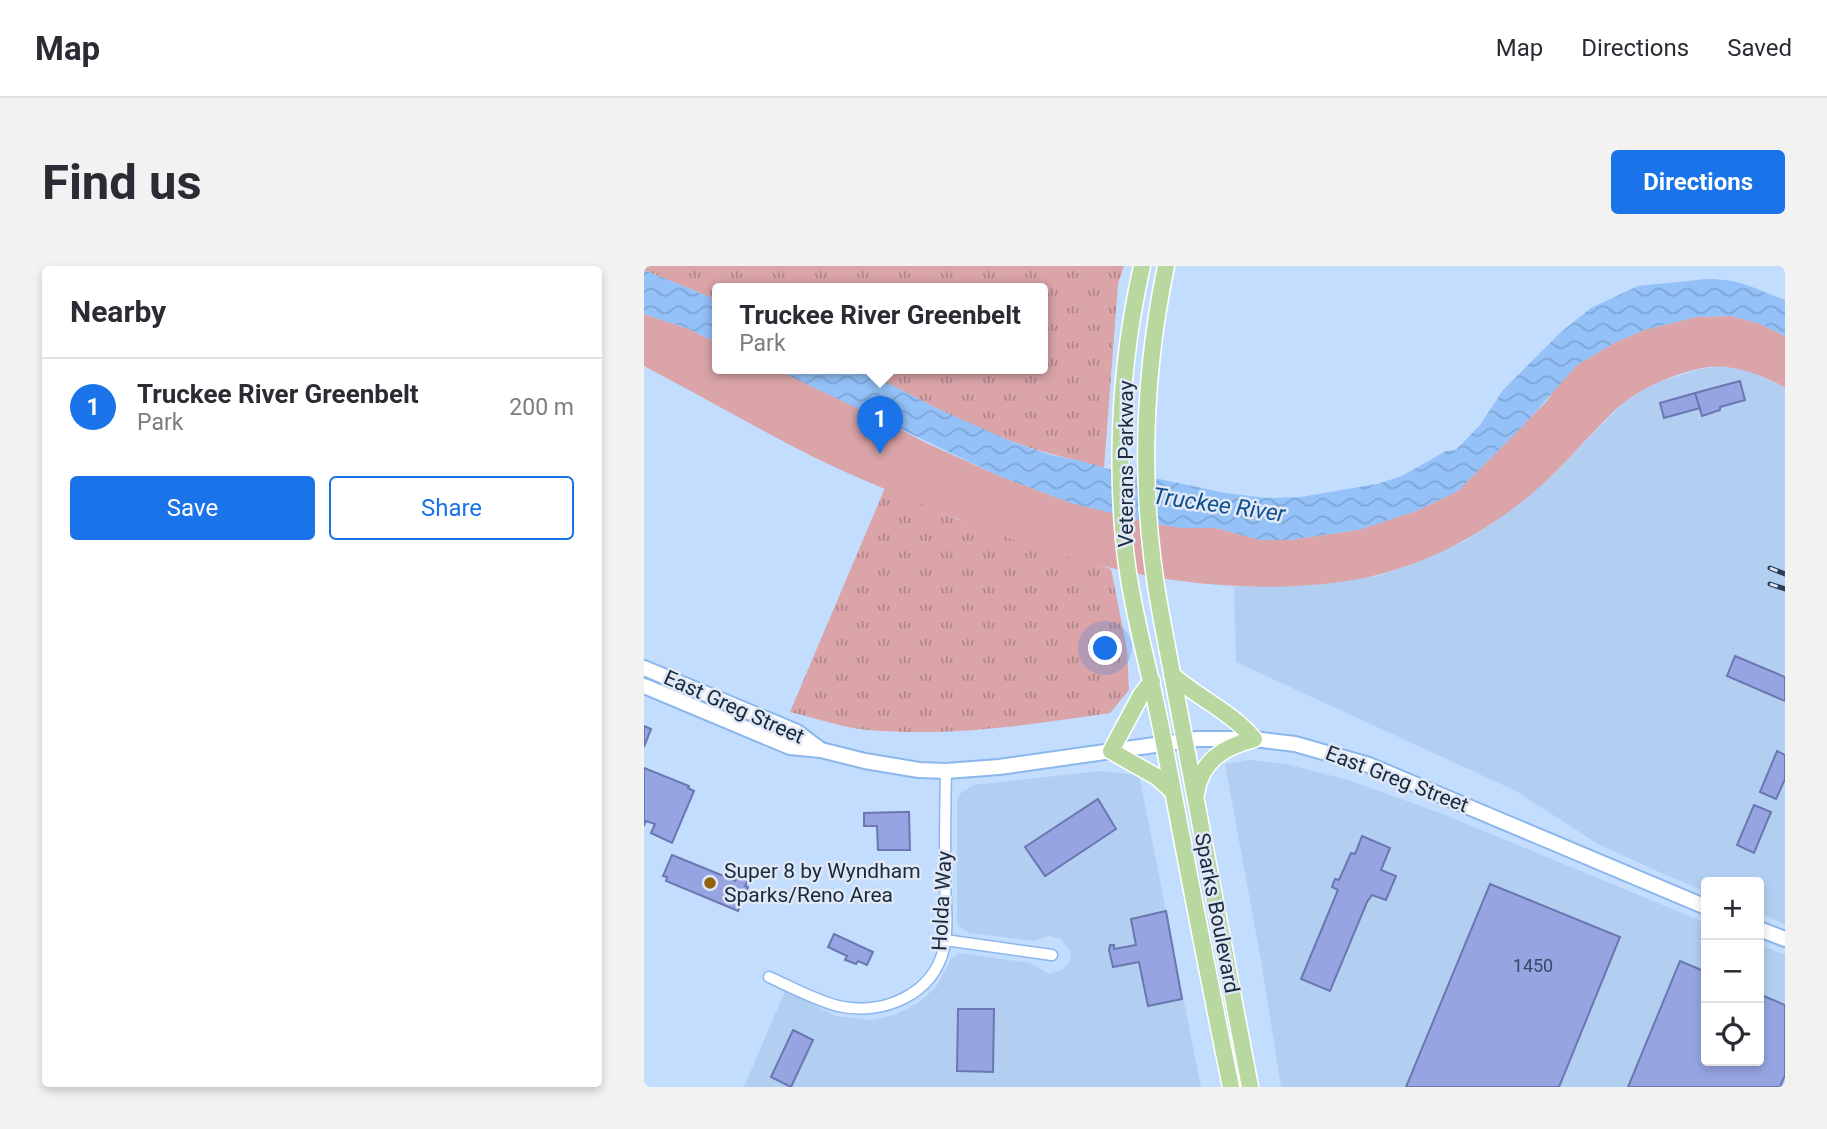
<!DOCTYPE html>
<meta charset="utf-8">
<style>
body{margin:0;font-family:Roboto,sans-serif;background:#f2f2f3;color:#2b2b33}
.controls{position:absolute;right:21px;bottom:21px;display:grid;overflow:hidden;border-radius:7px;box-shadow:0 4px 10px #0003}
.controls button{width:63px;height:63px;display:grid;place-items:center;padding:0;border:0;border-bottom:2px solid #e1e1e2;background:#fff;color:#2b2b33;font:35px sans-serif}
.you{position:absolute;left:462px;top:383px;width:24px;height:24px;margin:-18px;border:5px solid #fff;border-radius:50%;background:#1a73e8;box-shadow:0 0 0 10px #1a73e833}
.badge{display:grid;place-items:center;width:46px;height:46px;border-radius:50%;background:#1a73e8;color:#fff;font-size:23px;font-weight:700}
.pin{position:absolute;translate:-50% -58px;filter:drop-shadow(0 2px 4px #0008)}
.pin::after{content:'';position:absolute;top:37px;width:24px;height:21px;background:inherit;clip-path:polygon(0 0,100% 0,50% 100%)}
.popup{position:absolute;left:68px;top:17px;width:336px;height:91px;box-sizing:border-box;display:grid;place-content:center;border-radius:7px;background:#fff;filter:drop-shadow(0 2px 5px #0005);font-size:23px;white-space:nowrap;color:#7c7c81}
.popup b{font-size:26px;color:#2b2b33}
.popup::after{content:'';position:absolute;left:50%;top:100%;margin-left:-14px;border:14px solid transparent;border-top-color:#fff}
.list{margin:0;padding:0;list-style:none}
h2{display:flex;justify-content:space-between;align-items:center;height:91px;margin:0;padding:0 28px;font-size:30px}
h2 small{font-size:23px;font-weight:400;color:#7c7c81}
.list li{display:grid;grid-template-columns:46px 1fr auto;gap:21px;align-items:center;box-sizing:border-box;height:98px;padding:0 28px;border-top:2px solid #e1e1e2}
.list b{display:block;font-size:26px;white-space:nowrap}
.list p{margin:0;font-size:23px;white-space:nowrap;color:#7c7c81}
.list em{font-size:23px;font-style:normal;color:#7c7c81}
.actions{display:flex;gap:14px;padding:21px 28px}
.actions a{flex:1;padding:16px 0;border:2px solid #1a73e8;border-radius:7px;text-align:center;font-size:24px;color:#1a73e8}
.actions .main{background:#1a73e8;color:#fff}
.icon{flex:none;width:38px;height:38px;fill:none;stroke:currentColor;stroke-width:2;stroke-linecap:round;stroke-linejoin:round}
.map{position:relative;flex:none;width:1141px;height:821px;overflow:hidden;border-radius:7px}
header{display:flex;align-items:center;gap:42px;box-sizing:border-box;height:98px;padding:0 35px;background:#fff;border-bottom:2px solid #e1e1e2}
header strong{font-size:33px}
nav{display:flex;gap:38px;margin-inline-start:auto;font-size:24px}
.intro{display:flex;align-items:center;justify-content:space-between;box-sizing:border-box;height:168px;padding:0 42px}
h1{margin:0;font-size:49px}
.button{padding:18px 32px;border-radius:7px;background:#1a73e8;color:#fff;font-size:24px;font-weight:700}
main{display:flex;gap:42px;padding:0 42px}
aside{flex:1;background:#fff;border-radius:7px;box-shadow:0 4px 10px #0003}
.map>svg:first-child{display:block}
</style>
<header>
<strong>Map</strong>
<nav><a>Map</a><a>Directions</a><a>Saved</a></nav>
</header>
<div class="intro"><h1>Find us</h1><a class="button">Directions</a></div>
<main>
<aside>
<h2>Nearby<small></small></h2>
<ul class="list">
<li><span class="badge">1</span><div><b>Truckee River Greenbelt</b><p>Park</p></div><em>200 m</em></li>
</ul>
<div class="actions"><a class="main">Save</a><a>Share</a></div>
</aside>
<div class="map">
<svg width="1141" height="821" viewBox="0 0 1141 821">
<defs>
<pattern id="grass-tufts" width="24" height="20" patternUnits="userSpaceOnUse" patternTransform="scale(1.75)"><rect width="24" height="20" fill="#daa4a8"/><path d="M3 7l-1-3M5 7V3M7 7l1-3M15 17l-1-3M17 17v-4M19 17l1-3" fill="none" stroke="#b0868a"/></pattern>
<pattern id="water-waves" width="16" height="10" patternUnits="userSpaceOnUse" patternTransform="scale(1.75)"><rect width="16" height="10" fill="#93c1f8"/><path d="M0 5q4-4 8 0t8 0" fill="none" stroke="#7ea6d6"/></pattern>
</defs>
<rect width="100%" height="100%" fill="#c2ddfe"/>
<path fill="#b2cff2" d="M1078,100L1101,104L1141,121V658L1115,647V616H1062V626L1013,605L954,578L872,525L592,396L590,321L630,320L735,310L774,296L823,274L868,243L907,211L981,135L1010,118L1053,104Z
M606,494L642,498L704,514L799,548L1062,657V795H1115V678L1141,689V821H637L618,700L581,498Z
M457,505L495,509L557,821H100L141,725L192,750L227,754L250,749L274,737L292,721L307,693L315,687L386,697L405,708L419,704L427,693L426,685L417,673L405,670L389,675L326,667L316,662L313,656V533L317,527L329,519Z"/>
<path fill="url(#grass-tufts)" d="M0,0H480L474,18L460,202C431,193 401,188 372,177C317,156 266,129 215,102H399V22H73V34L0,4Z
M241,222L313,253L467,303L483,384L485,424L466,447C385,459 306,471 225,464C199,462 172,452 146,446Z"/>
<path fill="#daa4a8" d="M0,48L45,63L73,77V102H129L199,133L280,176L353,209L427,237L537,262H572L616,274H645L714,264L775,244L864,174L903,135L914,118L933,99L972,76L1000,64L1052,51L1087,50L1114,57L1141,70V121C1122,112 1103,103 1082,101C1054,97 1004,118 982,135C967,146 954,162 941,175C918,200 895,224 867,244C814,283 754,310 688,317C539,334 401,291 265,233C227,217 187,201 150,181C100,155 50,126 0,100Z"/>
<path fill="url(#water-waves)" d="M0,4L73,34V77L45,63L0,48Z
M1063,13C1097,13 1111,23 1141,34V70L1114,57L1087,50L1052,51L1000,64L972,76L933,99L879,160L814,225L775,244L714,264L645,274H616L572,262H537L517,259L427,237L353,209L129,102H215L292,142L371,177L407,189L437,195L481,208L515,213L581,227L622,232L657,231L733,218L758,210L802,185L812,184L836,159L859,124L916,67L947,42L994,20Z"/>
<path fill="#96a5e1" stroke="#6a77b0" stroke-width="2" d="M1096,115L1101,134L1076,141V144L1058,150L1051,127Z
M1051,127L1056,142L1020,152L1016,137Z
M1091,390L1141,411V435L1083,410Z
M0,460L7,463L0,481Z
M1133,485L1141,489V513L1132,533L1116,526Z
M0,502L45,520L44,522L50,525L28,577L7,567L11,558L2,555L0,560Z
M454,533L472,563L401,610L381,581Z
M1110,539L1127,546L1110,587L1093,579Z
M258,546H265L266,584H234L233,560H220V547Z
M718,570L746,582L737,604L752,610L742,634L728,629L723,636L686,725L657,713L694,624L688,621L691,613L695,614L707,587L711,588Z
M28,589L92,615L90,613L95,602L108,608L101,620L104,621L94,645L22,615L23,611L19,610Z
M846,618L976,671L915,821H762Z
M522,645L538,733L504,740L495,696L469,701L465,684L466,679H470V683L492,679L487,653Z
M190,668L229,686L223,699L214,695L212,698L201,694L203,690L184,681Z
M1036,695L1062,706V795H1115V728L1141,739V809L1136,821H984Z
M314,743H350L349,806L313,805Z
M149,764L169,774L147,821L127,811Z"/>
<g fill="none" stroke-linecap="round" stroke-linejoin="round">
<g stroke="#8bb7ec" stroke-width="13">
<path id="street" d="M301,674L408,689
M125,711C147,721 171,734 194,740C239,750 289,729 300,682C304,662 302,639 301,618C301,580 301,543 302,505"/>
</g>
<g stroke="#8bb7ec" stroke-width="18">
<path id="secondary" d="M0,402L153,466L177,484
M0,420L146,481L177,484L221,495L275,504L302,505L355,501L553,473H610L651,478L725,499L1062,641
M1115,663L1141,673"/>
</g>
<g stroke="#fff" stroke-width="19">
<path id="primary" d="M498,0C478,89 472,183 480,274C486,341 507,407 519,472C541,589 563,705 587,821
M522,0C498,116 495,232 517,349L606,821
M528,409C556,433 586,445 610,473C580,481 557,494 552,528
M508,415L497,429L467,485L513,511L527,524"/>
</g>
<use href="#street" stroke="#fff" stroke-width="10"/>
<use href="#secondary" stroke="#fff" stroke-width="14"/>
<use href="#primary" stroke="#b8d8a0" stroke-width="16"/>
<g stroke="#2b3d54" stroke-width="5">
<path id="rail" d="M1126,302L1141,308
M1126,318L1141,323"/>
</g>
<use href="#rail" stroke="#dfe8f4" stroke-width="2.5" stroke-dasharray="8" stroke-linecap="butt"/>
</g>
<circle fill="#936211" stroke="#dfe8f4" stroke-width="2.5" cx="66" cy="617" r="7"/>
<g text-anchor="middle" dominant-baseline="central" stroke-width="5" stroke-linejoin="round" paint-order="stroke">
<g font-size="18" fill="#384867">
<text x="889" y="699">1450</text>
</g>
<g font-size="21" fill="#18293e" stroke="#dfe8f4">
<text transform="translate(482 198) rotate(-90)">Veterans Parkway</text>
<text transform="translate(90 441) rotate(24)">East Greg Street</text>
<text transform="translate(753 513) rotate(21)">East Greg Street</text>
<text transform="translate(298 635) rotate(-87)">Holda Way</text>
<text transform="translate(573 647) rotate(79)">Sparks Boulevard</text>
</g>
<g font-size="21" fill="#18293e" stroke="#dfe8f4" text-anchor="start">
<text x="80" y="605">Super 8 by Wyndham<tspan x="80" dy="24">Sparks/Reno Area</tspan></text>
</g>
<g font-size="23" font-style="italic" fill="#0d4e8e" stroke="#dfe8f4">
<text transform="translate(575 239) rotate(8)">Truckee River</text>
</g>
</g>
</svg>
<div class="controls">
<button>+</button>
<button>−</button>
<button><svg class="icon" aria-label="locate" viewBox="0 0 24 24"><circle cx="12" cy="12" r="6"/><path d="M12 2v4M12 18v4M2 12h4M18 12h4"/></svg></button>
</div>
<div class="you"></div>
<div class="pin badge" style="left:236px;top:188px">1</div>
<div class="popup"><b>Truckee River Greenbelt</b>Park</div>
</div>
</main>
